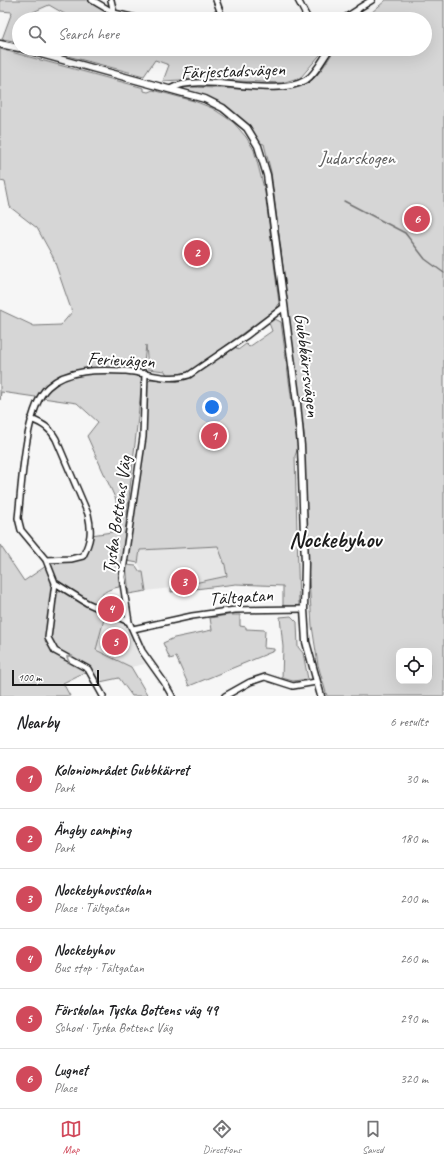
<!DOCTYPE html>
<meta charset="utf-8">
<style>
body{margin:0;font-family:Caveat,sans-serif;background:#f2f2f2;color:#202124}
.controls{position:absolute;right:12px;bottom:12px;display:grid;overflow:hidden;border-radius:8px;box-shadow:0 4px 16px #0002}
.controls button{width:36px;height:36px;display:grid;place-items:center;padding:0;border:0;border-bottom:1px solid #e0e0e0;background:#fff;color:#202124;font:20px sans-serif}
.scale{position:absolute;left:12px;bottom:10px;width:87px;box-sizing:border-box;padding-left:4px;border:2px solid #1c1c1c;border-top:0;font-size:11px;line-height:14px;white-space:nowrap;color:#1c1c1c;-webkit-text-stroke:3px #fff;paint-order:stroke}
.you{position:absolute;left:212px;top:407px;width:14px;height:14px;margin:-10px;border:3px solid #fff;border-radius:50%;background:#1a73e8;box-shadow:0 0 0 6px #1a73e833}
.badge{display:grid;place-items:center;width:26px;height:26px;border-radius:50%;background:#d1495b;color:#fff;font-size:13px;font-weight:700}
.pin{position:absolute;translate:-50% -50%;border:2px solid #fff;box-shadow:0 1px 4px #0006}
.list{margin:0;padding:0;list-style:none}
h2{display:flex;justify-content:space-between;align-items:center;height:52px;margin:0;padding:0 16px;font-size:17px}
h2 small{font-size:13px;font-weight:400;color:#757577}
.list li{display:grid;grid-template-columns:26px 1fr auto;gap:12px;align-items:center;box-sizing:border-box;height:60px;padding:0 16px;border-top:1px solid #e0e0e0}
.list b{display:block;font-size:15px;white-space:nowrap}
.list p{margin:0;font-size:13px;white-space:nowrap;color:#757577}
.list em{font-size:13px;font-style:normal;color:#757577}
.icon{flex:none;width:22px;height:22px;fill:none;stroke:currentColor;stroke-width:2;stroke-linecap:round;stroke-linejoin:round}
.map{position:relative;flex:none;width:444px;height:696px;overflow:hidden}
.search{position:absolute;background:#fff;box-shadow:0 4px 16px #0002;left:12px;right:12px;top:12px;height:44px;display:flex;align-items:center;gap:10px;box-sizing:border-box;padding:0 14px;border-radius:22px;color:#757577;font-size:15px}
.sheet{height:412px;background:#fff}
nav{display:flex;justify-content:space-around;align-items:center;box-sizing:border-box;height:56px;border-top:1px solid #e0e0e0;background:#fff;font-size:11px;color:#757577}
nav a{display:grid;justify-items:center;gap:2px}
nav .on{color:#d1495b}
.map>svg:first-child{display:block}
</style>
<div class="map">
<svg width="444" height="696" viewBox="0 0 444 696">
<rect width="100%" height="100%" fill="#f6f6f6"/>
<filter id="ink" filterUnits="userSpaceOnUse"><feTurbulence type="fractalNoise" baseFrequency=".025" numOctaves="2"/><feDisplacementMap in="SourceGraphic" scale="8" xChannelSelector="R" yChannelSelector="G"/><feConvolveMatrix kernelMatrix="1 2 1 2 8 2 1 2 1" color-interpolation-filters="sRGB"/></filter>
<g filter="url(#ink)">
<path fill="#e6e6e6" d="M218,546L225,565L227,576L171,588L146,591L142,571L138,563L140,550Z
M105,615L126,624L137,652L145,664L131,667L96,650Z"/>
<path fill="#d6d6d6" stroke="#797979" fill-rule="evenodd" d="M0,0H87L114,15L126,19H70V17L49,5L33,12L30,19H19V42L2,39L12,12L0,11Z
M386,0H444V696H327L318,665L312,626L306,533L304,433L271,172L264,144L259,143C240,110 217,99 182,89L187,87C212,87 286,94 306,84C319,77 327,61 335,49H425V19H364ZM399,651H429V681H399Z
M0,49L144,88V91L148,92L153,90L194,101L212,108L233,122L246,137L254,150L265,192L279,303L277,308L190,372L175,376L167,375L165,371L148,369L146,345L119,587C108,589 99,593 97,605L87,601L59,581L51,583L57,592L61,590L64,591L105,615L96,650L131,667L148,696H132L119,678L100,682L91,669L63,683L70,696H0V545L24,581L46,566L44,562L82,556L91,535L119,531L116,500L87,436L98,422L77,403L1,392L0,400V310L34,326L61,325L72,312L53,257L37,228L10,207L5,182L0,181Z
M61,49H325L301,77L282,83L198,79L163,81L169,65L155,60L144,76L60,54Z
M275,319L281,322L298,447L295,456L299,605L296,607L283,606V586L236,584L171,592V588L227,576L225,565L218,546L140,550L138,563L127,561L145,417L147,383L151,379L177,381L191,377L235,346L238,350L246,344L249,347L272,331L269,323Z
M126,565L136,566L140,572H143L146,591L129,594Z
M112,596L121,599L123,608L120,613L114,610V608L106,607L105,601Z
M228,615H240V626L246,627V629L265,630L264,648L274,649V651L189,686L176,657L170,659L163,643L174,638L212,630L210,618Z
M291,616L297,622L298,647L303,653L308,679L293,681L282,678L283,647L280,617Z"/>
<g fill="none" stroke-linecap="round" stroke-linejoin="round">
<path stroke="#727272" stroke-width="1.5" d="M344,201L405,233L425,259L444,273"/>
<g stroke="#1c1c1c" stroke-width="8">
<path id="minor" d="M92,0L114,13L140,19
M111,0L114,13
M216,0L221,14
M298,0L308,19
M180,19L221,14L227,19
M343,19L357,10
M352,19L359,8L372,0
M170,89C203,71 272,100 306,80C316,74 323,58 330,49
M145,373L143,437L122,577L129,622L142,651L164,682L172,696
M31,419C43,424 50,428 56,439L88,514C92,531 91,540 83,556L71,559L46,560
M55,583L87,603L129,622
M133,629L192,616L235,610L304,609
M103,696L88,669L55,651L48,638L55,583L46,560L21,530L18,518C22,486 24,409 48,387C68,368 101,370 126,371C147,373 169,382 189,375L246,336L284,307
M225,696L250,682L265,677L293,686L316,682"/>
</g>
<g stroke="#1c1c1c" stroke-width="9">
<path id="tertiary" d="M0,44L19,48
M23,49L205,99L223,108L247,128L258,146L267,175L297,403L301,446L305,564L304,609L306,642L321,696"/>
</g>
<use href="#minor" stroke="#fff" stroke-width="5"/>
<use href="#tertiary" stroke="#fff" stroke-width="6"/>
</g>
<defs><path id="oneway-chevron" d="M-2-3.5L2.5 0L-2 3.5" fill="none" stroke-width="1.6" stroke-linecap="round" stroke-linejoin="round"/></defs>
<use stroke="#999" href="#oneway-chevron" transform="translate(69 658) rotate(-151)"/>
</g>
<g text-anchor="middle" dominant-baseline="central" stroke-width="4" stroke-linejoin="round" paint-order="stroke">
<g font-size="19" fill="#1c1c1c" stroke="#fff">
<text transform="translate(233 71) rotate(-2)">Färjestadsvägen</text>
<text transform="translate(121 360) rotate(3)">Ferievägen</text>
<text transform="translate(307 365) rotate(83)">Gubbkärrsvägen</text>
<text transform="translate(117 515) rotate(-82)">Tyska Bottens Väg</text>
<text transform="translate(241 597) rotate(-4)">Tältgatan</text>
</g>
<g font-size="19" fill="#5d5d5d" stroke="#fff">
<text x="357" y="158">Judarskogen</text>
</g>
<g font-size="23" font-weight="bold" fill="#1c1c1c" stroke="#fff">
<text x="335" y="539">Nockebyhov</text>
</g>
</g>
</svg>
<div class="controls">
<button><svg class="icon" aria-label="locate" viewBox="0 0 24 24"><circle cx="12" cy="12" r="6"/><path d="M12 2v4M12 18v4M2 12h4M18 12h4"/></svg></button>
</div>
<div class="scale">100 m</div>
<div class="you"></div>
<div class="pin badge" style="left:214px;top:436px">1</div>
<div class="pin badge" style="left:197px;top:253px">2</div>
<div class="pin badge" style="left:184px;top:582px">3</div>
<div class="pin badge" style="left:111px;top:609px">4</div>
<div class="pin badge" style="left:115px;top:642px">5</div>
<div class="pin badge" style="left:417px;top:219px">6</div>
<div class="search"><svg class="icon" aria-label="search" viewBox="0 0 24 24"><circle cx="10" cy="10" r="6"/><path d="M15 15l6 6"/></svg>Search here</div>
</div>
<section class="sheet">
<h2>Nearby<small>6 results</small></h2>
<ul class="list">
<li><span class="badge">1</span><div><b>Koloniområdet Gubbkärret</b><p>Park</p></div><em>30 m</em></li>
<li><span class="badge">2</span><div><b>Ängby camping</b><p>Park</p></div><em>180 m</em></li>
<li><span class="badge">3</span><div><b>Nockebyhovsskolan</b><p>Place · Tältgatan</p></div><em>200 m</em></li>
<li><span class="badge">4</span><div><b>Nockebyhov</b><p>Bus stop · Tältgatan</p></div><em>260 m</em></li>
<li><span class="badge">5</span><div><b>Förskolan Tyska Bottens väg 49</b><p>School · Tyska Bottens Väg</p></div><em>290 m</em></li>
<li><span class="badge">6</span><div><b>Lugnet</b><p>Place</p></div><em>320 m</em></li>
</ul>
</section>
<nav>
<a class="on"><svg class="icon" aria-label="map" viewBox="0 0 24 24"><path d="M3 6l6-2 6 2 6-2v14l-6 2-6-2-6 2zM9 4v14M15 6v14"/></svg>Map</a>
<a><svg class="icon" aria-label="directions" viewBox="0 0 24 24"><path d="M12 3l9 9-9 9-9-9zM9 14v-3h6M13 9l2 2-2 2"/></svg>Directions</a>
<a><svg class="icon" aria-label="saved" viewBox="0 0 24 24"><path d="M7 4h10v16l-5-4-5 4z"/></svg>Saved</a>
</nav>
